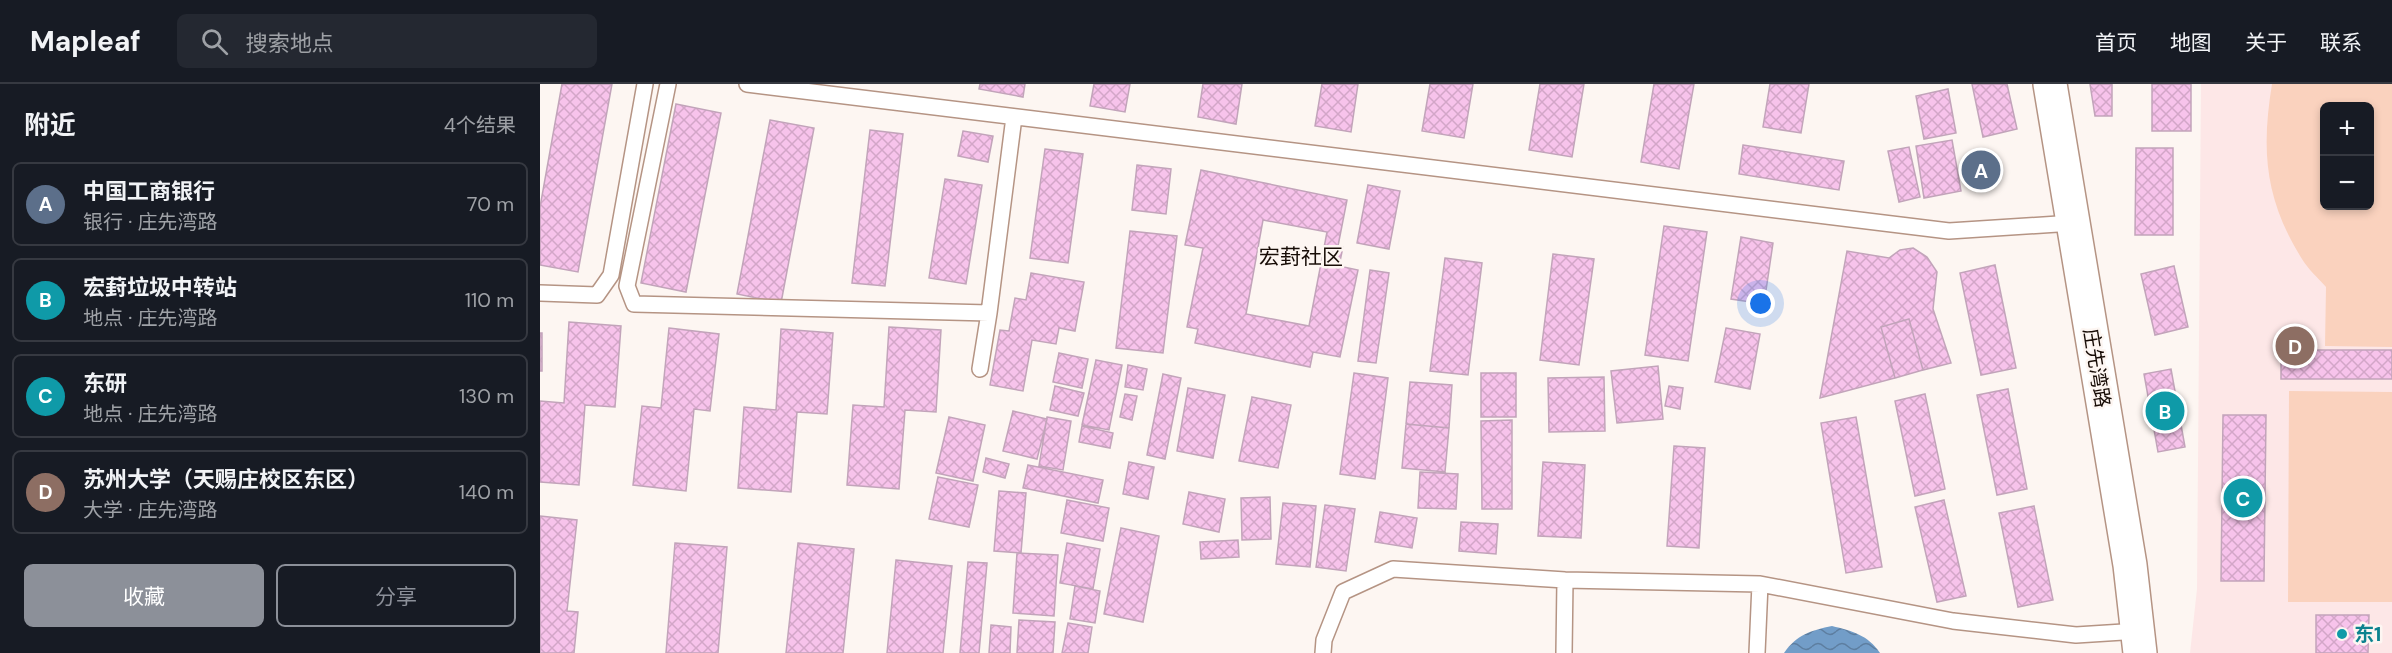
<!DOCTYPE html>
<html lang="zh">
<meta charset="utf-8">
<style>
body{margin:0;font-family:"DM Sans","Noto Sans SC",sans-serif;background:#242831;color:#f1f3f6}
.controls{position:absolute;right:18px;top:18px;display:grid;overflow:hidden;border-radius:9px;box-shadow:0 3px 9px #0003}
.controls button{width:54px;height:54px;display:grid;place-items:center;padding:0;border:0;border-bottom:2px solid #363941;background:#171b24;color:#f1f3f6;font:30px sans-serif}
.you{position:absolute;left:1221px;top:220px;width:21px;height:21px;margin:-15px;border:4px solid #fff;border-radius:50%;background:#1a73e8;box-shadow:0 0 0 9px #1a73e833}
.badge{display:grid;place-items:center;width:39px;height:39px;border-radius:50%;background:#8c9099;color:#fff;font-size:20px;font-weight:700}
.pin{position:absolute;translate:-50% -50%;border:3px solid #fff;box-shadow:0 2px 6px #0006}
.list{margin:0;padding:0;list-style:none}
h2{display:flex;justify-content:space-between;align-items:center;height:78px;margin:0;padding:0 24px;font-size:26px}
h2 small{font-size:20px;font-weight:400;color:#9ea1a6}
.list li{display:grid;grid-template-columns:39px 1fr auto;gap:18px;align-items:center;box-sizing:border-box;height:84px;margin:0 12px 12px;padding:0 12px;border:2px solid #363941;border-radius:9px}
.list b{display:block;font-size:22px;white-space:nowrap}
.list p{margin:0;font-size:20px;white-space:nowrap;color:#9ea1a6}
.list em{font-size:20px;font-style:normal;color:#9ea1a6}
.actions{display:flex;gap:12px;padding:18px 24px}
.actions a{flex:1;padding:14px 0;border:2px solid #8c9099;border-radius:9px;text-align:center;font-size:21px;color:#8c9099}
.actions .main{background:#8c9099;color:#fff}
.icon{flex:none;width:33px;height:33px;fill:none;stroke:currentColor;stroke-width:2;stroke-linecap:round;stroke-linejoin:round}
.map{position:relative;flex:none;width:1852px;height:569px;overflow:hidden}
header{display:flex;align-items:center;gap:36px;box-sizing:border-box;height:84px;padding:0 30px;background:#171b24;border-bottom:2px solid #363941}
header strong{font-size:28px}
nav{display:flex;gap:33px;margin-inline-start:auto;font-size:21px}
.search{width:420px;height:54px;background:#242831;display:flex;align-items:center;gap:15px;box-sizing:border-box;padding:0 21px;border-radius:9px;color:#9ea1a6;font-size:22px}
main{display:flex}
aside{flex:1;background:#171b24}
.map>svg:first-child{display:block}
</style>
<header>
<strong>Mapleaf</strong>
<div class="search"><svg class="icon" aria-label="search" viewBox="0 0 24 24"><circle cx="10" cy="10" r="6"/><path d="M15 15l6 6"/></svg>搜索地点</div>
<nav><a>首页</a><a>地图</a><a>关于</a><a>联系</a></nav>
</header>
<main>
<aside>
<h2>附近<small>4个结果</small></h2>
<ul class="list">
<li><span class="badge" style="background:#5c6f8a">A</span><div><b>中国工商银行</b><p>银行 · 庄先湾路</p></div><em>70 m</em></li>
<li><span class="badge" style="background:#0f9aa8">B</span><div><b>宏葑垃圾中转站</b><p>地点 · 庄先湾路</p></div><em>110 m</em></li>
<li><span class="badge" style="background:#0f9aa8">C</span><div><b>东研</b><p>地点 · 庄先湾路</p></div><em>130 m</em></li>
<li><span class="badge" style="background:#8d6e63">D</span><div><b>苏州大学（天赐庄校区东区）</b><p>大学 · 庄先湾路</p></div><em>140 m</em></li>
</ul>
<div class="actions"><a class="main">收藏</a><a>分享</a></div>
</aside>
<div class="map">
<svg width="1852" height="569" viewBox="0 0 1852 569">
<defs>
<pattern id="water-waves" width="16" height="10" patternUnits="userSpaceOnUse" patternTransform="scale(1.5)"><rect width="16" height="10" fill="#729dc8"/><path d="M0 5q4-4 8 0t8 0" fill="none" stroke="#5d7ea0"/></pattern>
<pattern id="building-cross-hatch" width="8" height="8" patternUnits="userSpaceOnUse" patternTransform="scale(1.5)"><rect width="8" height="8" fill="#f7c3eb"/><path d="M0 0l8 8M0 8l8-8" fill="none" stroke="#d3a6c8"/></pattern>
</defs>
<rect width="100%" height="100%" fill="#fdf6f2"/>
<path fill="#fde7e7" fill-rule="evenodd" d="M1661,0H1852V569H1650L1657,505ZM1784,22H1830V122H1784Z"/>
<path fill="#fad2be" fill-rule="evenodd" d="M1732,0H1852V263L1785,262L1786,203C1778,194 1768,185 1762,175C1725,116 1721,67 1732,0ZM1830,22V122H1784V22Z
M1749,307L1852,308V518H1748Z"/>
<path fill="url(#water-waves)" d="M1292,542C1312,547 1328,551 1340,569H1244C1256,551 1272,546 1292,542Z"/>
<path fill="url(#building-cross-hatch)" stroke="#c2a4ba" stroke-width="1.5" fill-rule="evenodd" d="M22,0H72L38,188L0,181V123Z
M440,0H485L483,13L439,5Z
M554,0H590L585,28L550,22Z
M663,0H702L696,40L658,33Z
M782,0H818L811,48L775,42Z
M890,0H933L924,54L882,47Z
M1000,0H1044L1032,73L989,66Z
M1114,0H1154L1139,85L1101,78Z
M1230,0H1269L1261,49L1223,43Z
M1432,0H1467L1477,45L1443,53Z
M1550,0H1572V32H1555Z
M1612,0H1651V47H1612Z
M1408,5L1416,49L1384,55L1376,12Z
M136,20L181,29L146,208L101,199Z
M230,36L274,44L241,219L197,210Z
M330,46L363,50L345,202L312,199Z
M423,47L453,52L448,78L418,72Z
M1412,56L1421,107L1384,114L1376,62Z
M1203,61L1304,77L1299,106L1199,90Z
M1369,63L1380,113L1359,118L1348,67Z
M1596,64H1633V151H1595Z
M505,65L543,70L528,179L490,174Z
M597,81L631,85L626,130L592,126Z
M661,86L807,116L798,162L803,163L799,182L818,186L800,273L773,268L770,283L655,259L658,245L647,243L663,164L645,161ZM723,136L787,148L769,242L706,230Z
M405,95L442,101L426,200L389,194Z
M828,101L860,107L849,165L817,159Z
M1124,142L1167,148L1148,277L1105,271Z
M590,147L637,152L623,269L576,264Z
M1201,153L1233,159L1224,220L1191,215Z
M1373,164L1387,173L1397,188L1393,225L1411,279L1383,286L1369,235L1341,243L1355,294L1280,314L1307,167L1349,174L1360,166Z
M1013,170L1054,175L1039,281L1000,276Z
M905,174L942,179L928,291L890,287Z
M1455,181L1476,284L1441,291L1420,189Z
M1634,182L1648,243L1615,251L1601,190Z
M830,186L849,189L836,279L818,277Z
M491,189L544,198L535,247L519,244L516,260L492,256L483,307L450,301L460,246L469,247L475,214L486,216Z
M1369,235L1383,286L1355,294L1341,243Z
M29,238L81,242L75,323L45,321L39,401L0,398V317L24,319Z
M349,243L401,246L396,328L365,326L359,405L307,401L313,321L344,323Z
M129,244L179,250L170,327L154,325L146,407L93,401L102,322L121,324Z
M1186,244L1220,250L1210,305L1175,298Z
M241,245L293,249L287,330L257,328L251,408L198,404L204,323L236,326Z
M0,249H2V287H0Z
M1741,266H1852V295H1741Z
M519,269L548,275L542,304L513,298Z
M556,276L582,281L569,346L542,341Z
M588,281L607,285L603,306L585,303Z
M1118,282L1123,335L1077,339L1071,287Z
M1631,285L1645,363L1618,368L1604,290Z
M814,289L848,294L835,395L800,390Z
M941,289H976V333H941Z
M623,290L641,294L625,375L607,371Z
M1064,293L1065,347L1009,348L1008,294Z
M870,298L912,301L909,344L866,340Z
M515,302L544,309L538,332L510,326Z
M1129,302L1143,304L1140,325L1125,322Z
M648,304L685,311L673,374L637,367Z
M1468,305L1487,405L1457,411L1437,311Z
M585,310L597,312L592,336L580,333Z
M1385,310L1405,405L1375,412L1355,317Z
M712,313L751,321L738,384L699,377Z
M473,327L507,335L497,375L463,367Z
M1683,331H1726L1724,497H1681Z
M409,333L445,341L433,397L396,389Z
M507,333L531,337L523,386L499,382Z
M1316,333L1342,483L1306,489L1281,339Z
M972,336V425H942L941,337Z
M866,340L909,344L905,388L862,384Z
M542,342L573,349L570,364L539,358Z
M1134,362L1165,364L1159,464L1127,462Z
M446,374L469,380L465,394L443,388Z
M589,378L614,383L608,415L583,410Z
M1003,378L1045,381L1041,454L998,452Z
M488,381L563,396L558,419L483,404Z
M880,388L918,390L916,425L878,424Z
M398,393L438,401L429,443L389,435Z
M459,407L486,409L481,469L454,467Z
M649,408L685,415L679,448L643,440Z
M730,413L731,455L702,456L701,414Z
M527,416L569,424L563,457L521,449Z
M1404,416L1426,512L1397,518L1375,423Z
M743,419L776,422L770,483L736,480Z
M785,421L815,425L806,487L776,483Z
M1494,422L1513,516L1478,523L1459,429Z
M840,428L877,434L872,464L835,458Z
M0,432L37,436L27,527L38,528L34,569H0Z
M921,438L958,440L956,470L919,467Z
M581,444L619,452L603,538L564,530Z
M698,456L699,473L661,475L660,458Z
M135,459L187,463L178,569H126Z
M258,459L314,465L303,569H246Z
M527,459L560,465L553,505L520,499Z
M477,469L518,471L514,532L473,529Z
M356,476L412,482L403,569H347Z
M428,478L447,479L439,569H420Z
M535,502L560,507L555,539L530,535Z
M1776,531H1829L1828,569H1776Z
M479,536L515,538L513,569H477Z
M528,539L552,543L548,569H522Z
M451,541L471,543L470,569H449Z"/>
<g fill="none" stroke-linecap="round" stroke-linejoin="round">
<g stroke="#b59484" stroke-width="18">
<path id="service" d="M128,0L87,202L94,220L449,229L474,33
M207,0L1409,147L1533,139
M0,209L57,211L71,191L105,0
M440,285L449,229
M783,569L784,556L803,508L853,485L1025,496L1220,500L1413,537L1536,551L1599,547
M1024,569L1025,496
M1217,569L1220,500"/>
</g>
<g stroke="#b59484" stroke-width="36">
<path id="tertiary" d="M1510,0L1590,481L1600,569"/>
</g>
<use href="#service" stroke="#fff" stroke-width="15"/>
<use href="#tertiary" stroke="#fff" stroke-width="33"/>
</g>
<circle fill="#0f9aa8" stroke="#fdf6f2" stroke-width="2" cx="1802" cy="550" r="6"/>
<g text-anchor="middle" dominant-baseline="central" stroke-width="5" stroke-linejoin="round" paint-order="stroke">
<g font-size="20" fill="#170c06" stroke="#fdf6f2">
<text transform="translate(1557 284) rotate(81)">庄先湾路</text>
</g>
<g font-size="20" font-weight="bold" fill="#0d838f" stroke="#fdf6f2" text-anchor="start">
<text x="1814" y="550">东1</text>
</g>
<g font-size="21" fill="#170c06" stroke="#fdf6f2">
<text x="761" y="173">宏葑社区</text>
</g>
</g>
</svg>
<div class="controls">
<button>+</button>
<button>−</button>
</div>
<div class="you"></div>
<div class="pin badge" style="left:1441px;top:86px;background:#5c6f8a">A</div>
<div class="pin badge" style="left:1625px;top:327px;background:#0f9aa8">B</div>
<div class="pin badge" style="left:1703px;top:414px;background:#0f9aa8">C</div>
<div class="pin badge" style="left:1755px;top:262px;background:#8d6e63">D</div>
</div>
</main>
